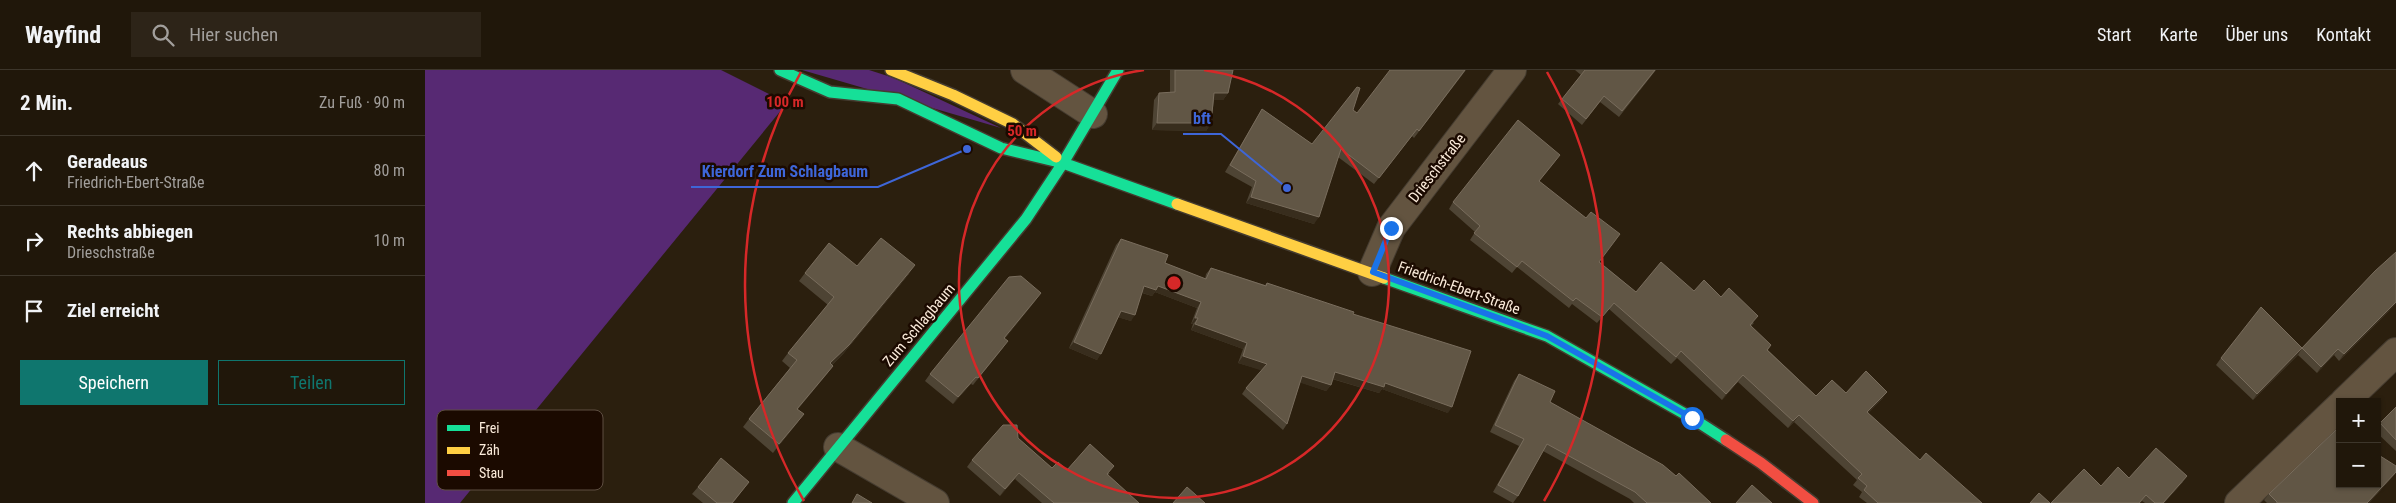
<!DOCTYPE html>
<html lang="de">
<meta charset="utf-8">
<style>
body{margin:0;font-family:"Roboto Condensed",sans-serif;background:#2d2418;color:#f1f3f6}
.controls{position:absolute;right:15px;bottom:15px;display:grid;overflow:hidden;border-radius:0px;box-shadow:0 1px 4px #0004}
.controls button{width:45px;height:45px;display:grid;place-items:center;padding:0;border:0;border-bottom:1px solid #3d362b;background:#20170a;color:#f1f3f6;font:25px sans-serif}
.stop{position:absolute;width:15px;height:15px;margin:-11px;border:4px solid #1a73e8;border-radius:50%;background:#fff}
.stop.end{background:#1a73e8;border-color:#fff;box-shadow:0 1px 5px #0008}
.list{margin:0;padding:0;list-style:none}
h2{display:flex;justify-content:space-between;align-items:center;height:65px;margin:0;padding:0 20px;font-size:21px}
h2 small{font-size:16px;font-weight:400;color:#a29f9c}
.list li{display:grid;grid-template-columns:32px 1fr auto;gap:15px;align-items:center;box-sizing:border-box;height:70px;padding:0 20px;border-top:1px solid #3d362b}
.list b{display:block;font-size:19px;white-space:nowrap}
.list p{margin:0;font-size:16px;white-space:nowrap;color:#a29f9c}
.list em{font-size:16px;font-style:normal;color:#a29f9c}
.actions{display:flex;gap:10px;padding:15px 20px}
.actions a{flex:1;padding:11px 0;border:1px solid #0f766e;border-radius:0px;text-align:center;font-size:18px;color:#0f766e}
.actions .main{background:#0f766e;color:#fff}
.icon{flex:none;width:28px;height:28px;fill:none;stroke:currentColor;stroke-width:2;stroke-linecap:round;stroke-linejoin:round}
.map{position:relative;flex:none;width:1971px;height:433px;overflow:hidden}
header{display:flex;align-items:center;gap:30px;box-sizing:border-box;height:70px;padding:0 25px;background:#20170a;border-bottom:1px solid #3d362b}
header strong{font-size:24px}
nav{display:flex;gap:28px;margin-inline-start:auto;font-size:18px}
.search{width:350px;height:45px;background:#2d2418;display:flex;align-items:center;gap:12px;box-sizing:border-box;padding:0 18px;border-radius:0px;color:#a29f9c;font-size:19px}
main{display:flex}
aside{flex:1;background:#20170a}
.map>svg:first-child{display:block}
</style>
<header>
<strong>Wayfind</strong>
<div class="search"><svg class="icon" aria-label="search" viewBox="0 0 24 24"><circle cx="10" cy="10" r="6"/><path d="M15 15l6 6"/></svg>Hier suchen</div>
<nav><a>Start</a><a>Karte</a><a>Über uns</a><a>Kontakt</a></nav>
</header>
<main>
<aside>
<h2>2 Min.<small>Zu Fuß · 90 m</small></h2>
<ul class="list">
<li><svg class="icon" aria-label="ahead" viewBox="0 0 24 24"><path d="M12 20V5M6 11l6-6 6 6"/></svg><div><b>Geradeaus</b><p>Friedrich-Ebert-Straße</p></div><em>80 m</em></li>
<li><svg class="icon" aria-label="right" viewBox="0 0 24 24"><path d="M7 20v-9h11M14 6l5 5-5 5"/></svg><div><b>Rechts abbiegen</b><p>Drieschstraße</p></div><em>10 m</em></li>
<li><svg class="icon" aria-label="arrive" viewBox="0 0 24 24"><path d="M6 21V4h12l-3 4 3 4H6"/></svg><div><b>Ziel erreicht</b></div></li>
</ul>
<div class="actions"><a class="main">Speichern</a><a>Teilen</a></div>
</aside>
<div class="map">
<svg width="1971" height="433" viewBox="0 0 1971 433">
<rect width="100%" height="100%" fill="#2b1f0e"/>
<path fill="#572973" d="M0,0H296L362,33L35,433H0Z
M377,0H444L469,8L576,58Z"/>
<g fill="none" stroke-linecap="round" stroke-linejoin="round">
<g stroke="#453c30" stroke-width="30">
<path id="street" d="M600,0L668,44
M947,202L966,158L1087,0
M1919,332L1971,282
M413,377L510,433
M1814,433L1915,336"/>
</g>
<g stroke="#453c30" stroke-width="14">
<path id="fast" d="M355,0L405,22L473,29L576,78L638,93L752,134
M959,208L1122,266L1267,348L1301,370
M368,433L601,149L638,93L693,0"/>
</g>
<g stroke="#453c30" stroke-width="14">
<path id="slow" d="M466,0L528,25L588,54L631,87
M752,134L959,208"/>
</g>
<g stroke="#453c30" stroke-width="14">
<path id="jam" d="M1301,370L1336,393L1388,433"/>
</g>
<use href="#street" stroke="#635440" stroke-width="28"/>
<use href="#fast" stroke="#16e098" stroke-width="11"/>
<use href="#slow" stroke="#ffcf43" stroke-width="11"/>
<use href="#jam" stroke="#f24e42" stroke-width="11"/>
</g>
<path fill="#4e4434" d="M745,0H816H808L803,23L798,30H789L786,53L781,61L727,60L729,30L734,23H745Z
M1041,0L989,68L987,66L949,114L913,87L889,154L821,133L827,117L800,102L837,39L887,74L928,40L932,43Z
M1150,0H1231L1194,47L1175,32L1157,55L1133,34L1156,5Z
M1130,92L1114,111L1175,192L1211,222L1269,221L1296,227L1329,253L1326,256L1346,275L1343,280L1391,326L1421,323L1458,328L1443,343L1495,390L1557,433H1442L1434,427L1437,422L1428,415L1432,410L1369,352L1363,358L1313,312L1297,330L1252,288L1246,294L1184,239L1172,253L1147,234L1144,238L1092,197L1087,203L1045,170L1050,162L1024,139L1028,132Z
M696,169L740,193L780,209L781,204L786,198L840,215L842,213L928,244L1023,343L957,319L954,323L907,309L906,315L901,321L875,312L862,354L858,360L817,324L821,318L837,300L813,293L818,279L766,260L768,254H766L772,238L730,222L727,226L717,223L706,251L693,247L672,290L644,278L691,175Z
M432,196L484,204L418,284L407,295L408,296L402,304L373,339V352L348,383L318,357L324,349L365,298L357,291L363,283L403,235L374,211L380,203Z
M611,230L580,268L578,278L548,315L546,314L528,334L500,311L505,304Z
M1965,240L1914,291L1909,285L1892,303L1873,285L1828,330L1791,295L1796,288L1877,278Z
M1094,304L1125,332L1251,406L1286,433H1209L1205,429L1118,381L1093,426L1088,433L1068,422L1094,376L1065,362L1089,311Z
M1971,337V381L1952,363V357L1955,353Z
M593,368L627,398L642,400L685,403L683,405L714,433H617L590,409L575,426L542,397L547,390Z
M1970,404L1944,433H1842L1839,430L1844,424Z
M1704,408L1758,412L1739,433H1720L1717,431L1715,433H1626L1676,416Z
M324,412L308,433H278L267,424L273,417Z"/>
<path fill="#382d1d" d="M789,23H803L798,30H784Z
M732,53H786L781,61L727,60Z
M1135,85L1130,92L1109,118L1114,111Z
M826,127L894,147L889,154L821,133Z
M490,195L484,204L418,284L399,302L405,293Z
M719,216H733L776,232L772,238L730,222L727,226L715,222Z
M616,223L611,230L575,275L579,268Z
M1971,232V234L1914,291L1919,284Z
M696,241L710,245L706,251L692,247Z
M770,248H773L768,254H766Z
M770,254L822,273L818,279L766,260Z
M583,271L578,278L548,315L553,308Z
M649,272L676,284L672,290L644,278Z
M1877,278L1873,285L1828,330L1832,324Z
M1913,279L1909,285L1892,303L1896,297Z
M818,286L842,294L838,301L813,293Z
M408,296L402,304L366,347L372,339Z
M910,302L960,313L1027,337L1023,343L957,319L954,323L905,308Z
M1318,305L1313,312L1297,330L1301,324Z
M877,306L906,315L901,321L873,312Z
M551,307L546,314L528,334L533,327Z
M1462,322L1458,328L1438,349L1442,342Z
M379,344L373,352L348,383L354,374Z
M1374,345L1369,352L1363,358L1368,351Z
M1971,402L1970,404L1944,433H1942Z
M594,403L590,409L575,426L580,419Z
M1762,406L1758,412L1739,433H1738Z"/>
<path fill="#615645" stroke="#796d5d" d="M750,0H808L803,23H789L786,53H732L734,23L750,22Z
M965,0H1040L994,61L992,59L954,108L916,79L894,147L826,127L831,111L805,95L837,39L887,74L932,17L935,18L928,40L932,43Z
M1160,0H1230L1197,41L1179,26L1161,49L1137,29Z
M1093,50L1135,85L1114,111L1161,148L1166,142L1195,164L1174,192L1211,222L1236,192L1269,221L1279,210L1296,227L1304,218L1333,246L1325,255L1346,275L1342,280L1391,326L1407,310L1421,323L1441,301L1462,322L1442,342L1495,390L1501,383L1557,433H1453L1439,420L1442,416L1433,408L1437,404L1374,345L1368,351L1318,305L1301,324L1256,281L1251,287L1189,233L1177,247L1151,228L1148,231L1097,191L1092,197L1049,163L1055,156L1028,132Z
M456,168L490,195L424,275L405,293L408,296L372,339L379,344L354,374L324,349L372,290L363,283L409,227L380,203L404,173L432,196Z
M696,169L743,185L740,193L781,209L786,198L841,216L842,213L929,242L928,244L1046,281L1027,337L960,313L959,317L910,302L906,315L877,306L862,354L821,318L842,294L818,286L822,273L770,254L773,248H770L776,232L733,216L731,220L719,216L710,245L696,241L676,284L649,272Z
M1971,182V232L1919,284L1913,279L1896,297L1877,278L1950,201Z
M596,206L616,223L579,268L583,271L553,308L551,307L533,327L505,304L584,207Z
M1836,237L1877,278L1832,324L1796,288Z
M1094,304L1130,321L1125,332L1238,395L1251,406L1254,403L1286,433H1222L1210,422L1122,374L1093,426L1073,415L1099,369L1070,355Z
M1971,337V370L1955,353Z
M578,355H592L593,368L627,398L633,392L642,400L665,374L689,396L682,404L714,433H629L594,403L580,419L547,390Z
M1913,358L1915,359V414H1952V384L1971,396V402L1942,433H1852V432L1844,424Z
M1731,378L1762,406L1738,433H1730L1721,425L1714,433H1626L1659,399L1676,416L1693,397L1704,408Z
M296,388L324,412L307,433H292L273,417Z
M1327,415L1347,433H1311Z
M762,417L780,433H748Z
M1614,423L1625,433H1605Z
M432,424L447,433H427Z"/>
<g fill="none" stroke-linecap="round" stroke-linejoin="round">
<path stroke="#1a73e8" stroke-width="6" d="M966,158L948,202L1122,266L1267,348"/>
</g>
<g fill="none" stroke="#d62828" stroke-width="2.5">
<path d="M779 0A215 215 0 1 1 719 0"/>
<path d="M379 431A429 429 0 0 1 376 2M1122 2A429 429 0 0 1 1119 431"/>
</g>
<g text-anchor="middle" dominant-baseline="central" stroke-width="5" stroke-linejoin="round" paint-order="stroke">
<g font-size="15" fill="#fbebda" stroke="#1b0a00">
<text transform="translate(1012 98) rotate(-52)">Drieschstraße</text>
<text transform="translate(1034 218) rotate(20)">Friedrich-Ebert-Straße</text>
<text transform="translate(494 255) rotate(-50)">Zum Schlagbaum</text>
</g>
</g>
<rect x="12" y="340" width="166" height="80" rx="8" fill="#1b0a00" stroke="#5e4e41" stroke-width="1"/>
<rect x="22" y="355" width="23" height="6" fill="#16e098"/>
<rect x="22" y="377" width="23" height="7" fill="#ffcf43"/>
<rect x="22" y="400" width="23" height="6" fill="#f24e42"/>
<g font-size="14" fill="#fbebda">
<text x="54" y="363">Frei</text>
<text x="54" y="385">Zäh</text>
<text x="54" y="408">Stau</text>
</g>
<circle cx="749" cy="213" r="8" fill="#d62828" stroke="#1b0a00" stroke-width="2.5"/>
<g font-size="15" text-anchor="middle" font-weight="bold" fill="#d62828" stroke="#1b0a00" stroke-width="5" stroke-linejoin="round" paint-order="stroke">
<text x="360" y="37">100 m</text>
<text x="597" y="66">50 m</text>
</g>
<path fill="none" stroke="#3e66d8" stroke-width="2" d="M862 118L796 64H758M542 79L453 117H266"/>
<g fill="#3e66d8" stroke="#1b0a00" stroke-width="2">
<circle cx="862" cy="118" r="5"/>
<circle cx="542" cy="79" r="5"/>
</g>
<g font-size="16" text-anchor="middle" font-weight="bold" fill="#3e66d8" stroke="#1b0a00" stroke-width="5" stroke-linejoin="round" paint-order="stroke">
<text x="777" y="54">bft</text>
<text x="360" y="107">Kierdorf Zum Schlagbaum</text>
</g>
</svg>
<div class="controls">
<button>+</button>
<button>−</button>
</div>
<div class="stop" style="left:1267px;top:348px"></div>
<div class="stop end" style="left:966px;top:158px"></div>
</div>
</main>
